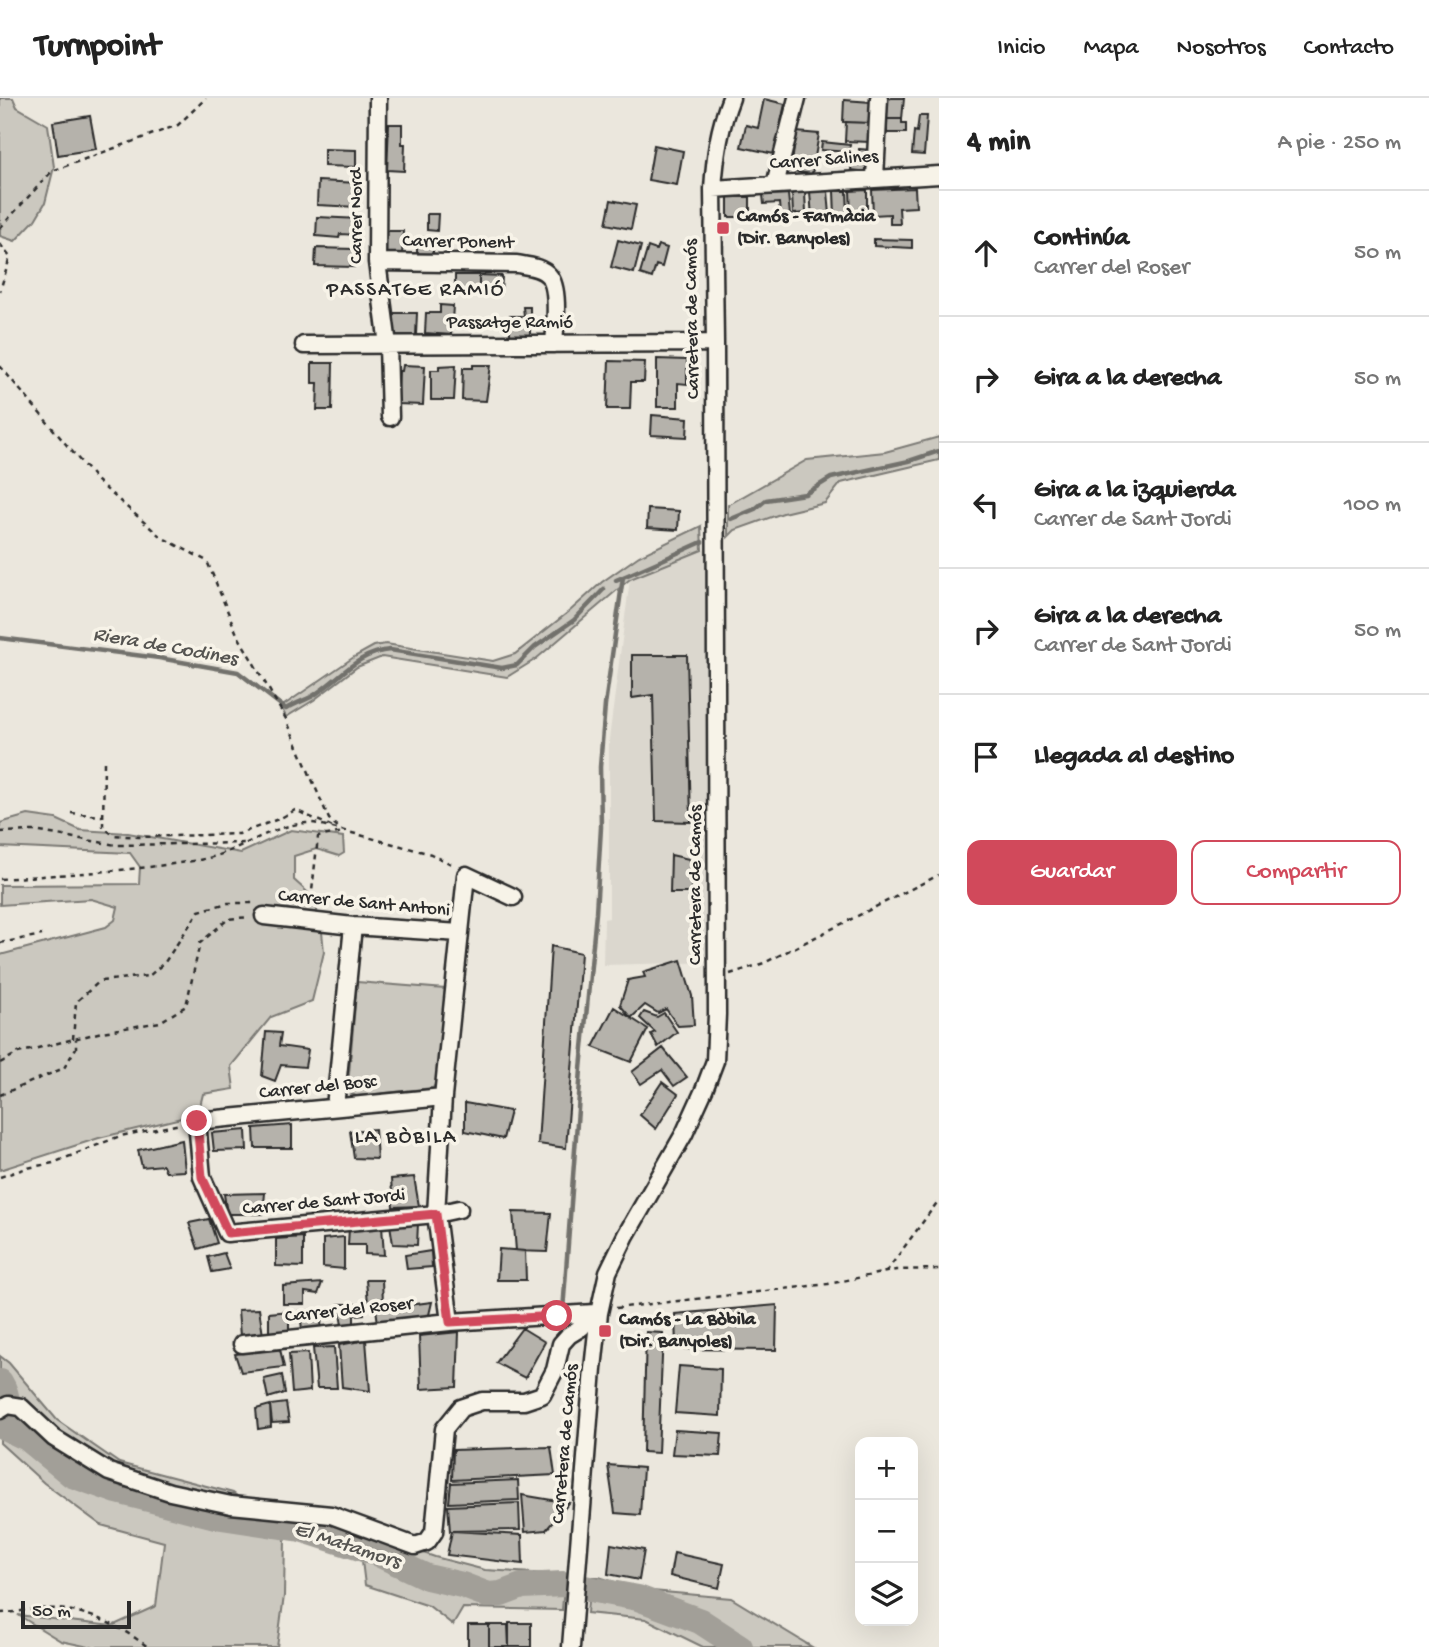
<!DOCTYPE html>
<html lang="es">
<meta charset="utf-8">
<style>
body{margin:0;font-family:"Gochi Hand",sans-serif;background:#f2f2f2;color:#222}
.controls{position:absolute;right:21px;bottom:21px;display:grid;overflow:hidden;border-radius:14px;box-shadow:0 7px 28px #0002}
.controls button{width:63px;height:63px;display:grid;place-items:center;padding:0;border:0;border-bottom:2px solid #e0e0e0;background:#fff;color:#222;font:35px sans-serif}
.scale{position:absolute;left:21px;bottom:18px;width:110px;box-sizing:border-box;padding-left:7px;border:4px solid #2b2b2b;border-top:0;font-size:19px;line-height:24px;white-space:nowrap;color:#2b2b2b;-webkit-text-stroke:5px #f7f3e8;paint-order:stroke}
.stop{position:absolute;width:21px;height:21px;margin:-16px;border:5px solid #d1495b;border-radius:50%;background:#fff}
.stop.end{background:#d1495b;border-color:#fff;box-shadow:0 2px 7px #0008}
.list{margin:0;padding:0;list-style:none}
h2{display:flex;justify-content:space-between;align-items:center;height:91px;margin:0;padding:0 28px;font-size:30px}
h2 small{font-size:23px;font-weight:400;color:#767676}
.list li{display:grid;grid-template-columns:46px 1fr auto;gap:21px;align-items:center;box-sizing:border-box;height:126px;padding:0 28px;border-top:2px solid #e0e0e0}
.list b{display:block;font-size:26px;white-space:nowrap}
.list p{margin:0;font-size:23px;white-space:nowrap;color:#767676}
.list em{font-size:23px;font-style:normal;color:#767676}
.actions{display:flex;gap:14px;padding:21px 28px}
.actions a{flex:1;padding:16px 0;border:2px solid #d1495b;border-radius:14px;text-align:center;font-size:24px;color:#d1495b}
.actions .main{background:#d1495b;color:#fff}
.icon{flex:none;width:38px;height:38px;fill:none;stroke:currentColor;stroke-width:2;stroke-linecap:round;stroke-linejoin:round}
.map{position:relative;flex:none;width:939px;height:1549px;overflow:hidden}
header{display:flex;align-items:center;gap:42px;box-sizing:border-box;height:98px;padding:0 35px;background:#fff;border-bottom:2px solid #e0e0e0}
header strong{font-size:33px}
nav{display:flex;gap:38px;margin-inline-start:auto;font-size:24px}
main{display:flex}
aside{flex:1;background:#fff}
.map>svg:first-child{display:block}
</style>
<header>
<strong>Turnpoint</strong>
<nav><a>Inicio</a><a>Mapa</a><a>Nosotros</a><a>Contacto</a></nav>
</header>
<main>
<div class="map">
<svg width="939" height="1549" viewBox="0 0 939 1549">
<rect width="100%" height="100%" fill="#ebe7dd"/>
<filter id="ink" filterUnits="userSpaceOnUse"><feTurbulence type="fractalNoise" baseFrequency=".0143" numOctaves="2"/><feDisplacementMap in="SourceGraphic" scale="14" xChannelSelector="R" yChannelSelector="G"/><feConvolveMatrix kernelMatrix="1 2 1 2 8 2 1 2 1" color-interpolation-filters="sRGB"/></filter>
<g filter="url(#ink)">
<path fill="#dbd7ce" d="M716,447V864L603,867L604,821L609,820V641L630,481Z"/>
<path fill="#cbc8bf" stroke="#7b7a75" stroke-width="2" d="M0,0H13L17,9L48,27L54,69L45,105L35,122L15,143L0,138Z
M939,339V362L841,385L825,405L783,415L735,432L728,439V407L807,362L885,354Z
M701,428L702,452L630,481L536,561L507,579L382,559L357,569L314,602L286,619L281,609L354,559L374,548L386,546L493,563L515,556L571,512L602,484L639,458Z
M28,717L56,721L80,732L128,735L241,755L291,732L343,739L344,755L339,758L316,751L294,758V782L314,800L322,834L324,854L312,903L271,919L231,968L234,991L203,996L198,1016L99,1040L0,1072V857L106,829L115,822L118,809L91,801L0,807V787L139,786L140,769L130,755L0,749V725Z
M357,884L445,891L437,983L433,990L356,998L350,995L348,988Z
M0,1258L9,1265L57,1322L119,1365L233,1395L254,1411L325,1421L435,1459L485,1472L565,1477L562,1512L463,1510L453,1527L429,1508L365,1487L362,1463L312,1443L285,1440L284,1498L277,1549H89L61,1543L18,1517L112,1528L156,1508L164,1444L101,1427L44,1385L0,1345Z
M590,1479H599L641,1492L731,1500L812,1549H703L646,1521L587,1515Z"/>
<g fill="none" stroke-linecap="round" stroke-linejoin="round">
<path stroke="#72716c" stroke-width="4.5" d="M731,421L755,411L766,402L805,396L831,380L909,363L939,353
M616,482C645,470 673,457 702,444
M0,540L159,560L238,574L286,611C294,606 303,603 311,599C338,583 357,554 390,552L502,570L517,567L535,549L574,522L604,491
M563,1213L581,971L596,815L601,729L600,669L605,607L623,479
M0,1328L4,1329"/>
<path stroke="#a29f98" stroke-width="26" d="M0,1284C10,1300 8,1312 4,1329L27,1340L72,1377L117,1393L215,1418L301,1431L376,1455L427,1479L462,1487L488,1497L501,1496L522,1488L563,1486L638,1500L700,1523L740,1549"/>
</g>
<path fill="#b5b2ab" stroke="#2b2b2b" stroke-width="2" d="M887,0H904L902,21H887Z
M764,1L785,6L774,56L741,49L746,27L758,30Z
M844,2L871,4L870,25L843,24Z
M90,18L96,51L58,57L53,24Z
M919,18H927L924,57L912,56L914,33L917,34Z
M887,21H902V25H906V35H887Z
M846,24L870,25V44L845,43Z
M389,26H402V46H405L404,73L387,72Z
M796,34L819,36L812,76L791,73Z
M822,44L850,47L849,54L821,52Z
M654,47L683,53L677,87L648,82Z
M324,51L356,52V69L324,68Z
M859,51L871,52L869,74L851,72L853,55L859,56Z
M318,83L359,85L358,109L317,107Z
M915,90L916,109L899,110L900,126H890V116L873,117L872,92Z
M867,92V117H851L850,93Z
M828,93L830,117L812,119L810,94Z
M834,93H847L848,118H835Z
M792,95H805L806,115L793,116Z
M788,96L790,117H780L779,105L764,106L763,97Z
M728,99H750V119H728Z
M611,102L636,107L631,131L606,126Z
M427,116H438L437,133L427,132Z
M317,119L360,121L358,137L340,136L339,140L316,138Z
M385,133H403L402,160L384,159Z
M417,139H433V159H417Z
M874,141L912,142V150L874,148Z
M618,142L641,148L634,175L611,169Z
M658,147L667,150L662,169L656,167L652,180L640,176L648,149L656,152Z
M316,150L354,151V169L315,168Z
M455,177H479V195H455Z
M479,177L502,178L501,195H479Z
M440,207L453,208L451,237L425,235L426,215H440Z
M523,209H530V241H510V218H524Z
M394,215H417L416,237H393Z
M657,261L687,262V286L678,285V309H657Z
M609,263L645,264L644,284H631L630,311H607Z
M312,265H333L332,312H317L318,285H312Z
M403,267L425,268L423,307L397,306L399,273H402Z
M456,267L454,302H431V272H439V268Z
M473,267H491L486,303L462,302L463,270H473Z
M652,317L688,320L687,339L651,337Z
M648,411L679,413L678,432L647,430Z
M632,557H687L691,724L656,723L653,597L632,600Z
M671,757L689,761L692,795H670Z
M551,848L581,855L566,1050L538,1046Z
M681,862L692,898L694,927L678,928L666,911L658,915L645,907L631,920L620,907L628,882L645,879L643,874Z
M614,909L648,931L631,964L593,949Z
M644,914L657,919L664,915L677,934L658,949L651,936L655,934L640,920Z
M266,934L281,935L279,948L308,952L305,969L281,967L275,983L262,978Z
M663,950L687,979L674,988L662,972L641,986L632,974Z
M662,984L678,996L656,1031L640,1017Z
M465,1005L510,1013L503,1041L465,1033Z
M292,1027V1050H255L254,1030Z
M375,1031L377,1061L354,1060L350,1033Z
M246,1032L247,1052L214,1053L212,1035Z
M182,1042L185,1073L166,1074L163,1067L142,1069L138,1052Z
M414,1079L419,1108L393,1109L391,1081Z
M265,1095L263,1116H227L224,1096Z
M513,1114L551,1115L547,1154L516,1153Z
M209,1121L217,1145L198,1151L189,1125Z
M418,1125L417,1147L393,1146L390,1127Z
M382,1128L384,1157L365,1156V1147H348L349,1130Z
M303,1139V1169L276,1168V1141Z
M344,1139V1171L323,1169V1141Z
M499,1151L525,1153L526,1182H497Z
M431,1153L432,1169L407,1171L405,1157Z
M224,1155L230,1171L212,1174L208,1159Z
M366,1182H382L383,1204L368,1205Z
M322,1185L318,1196L305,1194V1206H283V1188Z
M432,1204L428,1221L378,1225L376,1211Z
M339,1206H364V1216L354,1217V1227L342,1228Z
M777,1207L776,1252L676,1251L675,1216Z
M259,1211L263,1237L240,1238L238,1212Z
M322,1211L321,1231L302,1232L300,1213Z
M289,1213V1236L269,1235V1215Z
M522,1230L545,1244L525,1280L496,1265Z
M459,1234L457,1289L421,1291L419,1238Z
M646,1234L663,1235L658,1355L643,1354Z
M366,1242L370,1293L342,1289L339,1247Z
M334,1249L337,1290H317L313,1250Z
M280,1251L284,1269L241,1274L235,1256Z
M308,1255L310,1293L292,1295L289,1256Z
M679,1268L721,1271L720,1318L675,1315Z
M282,1277L285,1295L268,1300L264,1281Z
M286,1305L289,1324L272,1325L270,1307Z
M270,1307L271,1329L258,1331L256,1311Z
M675,1332L722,1335L720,1358L672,1356Z
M551,1349L555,1377L452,1382L453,1352Z
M608,1367L643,1370L640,1417L615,1415Z
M518,1382L519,1402L449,1405L451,1385Z
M522,1397L569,1405L546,1432L525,1434Z
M519,1405L520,1432L450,1433L448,1408Z
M452,1433L522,1437L523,1466L447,1457Z
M611,1446L644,1452L639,1482L608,1476Z
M674,1455L724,1466L719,1490L670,1478Z
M509,1525H531V1549H509Z
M468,1527H489V1549H468Z
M489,1527H508L509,1549H489Z"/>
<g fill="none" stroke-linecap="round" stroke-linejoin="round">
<g stroke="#2b2b2b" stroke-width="21">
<path id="minor" d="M378,0L377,164L388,247L390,319
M875,80L879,0
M775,87L797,0
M713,91L939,77
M377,164L517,166C528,168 542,169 549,178C560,191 555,229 554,246
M304,247L715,245
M264,818L353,828L460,835
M443,999L197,1023L202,1079L227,1135L436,1116L459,1111
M335,1009L353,828
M450,1224L436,1116L443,999L466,777L513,799
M242,1246L450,1224L595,1215
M0,1312L8,1307L21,1309L54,1340L109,1374L170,1394L231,1407L331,1417L415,1448L427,1444L434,1434L444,1331L461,1310L482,1303H524L542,1297L555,1272L561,1246L569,1237L582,1229L586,1216
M571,1549L593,1271L599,1215L608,1174L626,1137L684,1036L704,992L715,963L717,916L715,245L713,91C715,59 719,30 731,0"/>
</g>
<path stroke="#2b2b2b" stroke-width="2.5" stroke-dasharray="5 5" stroke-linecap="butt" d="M0,130L52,73L178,27L206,0
M0,146L10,159L0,193
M0,268L97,383L161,439L207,463L237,536L286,621L329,721L341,732L431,756L455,768
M104,664L103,728L113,737L139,739L239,736L281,720L295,712L335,730
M71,715L102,718
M0,734L34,733L116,747L247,745
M0,781C66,776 133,773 199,762C236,756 268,728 306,725C316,724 328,729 337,731
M301,806H304L312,793L318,739L343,734
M0,845L42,837
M730,876L764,865L939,777
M73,941L76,904L100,883L149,878L165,864L199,813L228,805H256
M0,965L18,955L102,934L160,924L186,908L200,845L228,821L249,819
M0,997L64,970L76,950V941
M0,1079L27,1070L53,1065L120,1038L181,1026
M886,1174L939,1102
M616,1210L828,1186L896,1172L939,1171
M0,1515C13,1515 25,1512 38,1511C79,1508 116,1525 148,1549"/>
<use href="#minor" stroke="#f7f3e8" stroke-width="16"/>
</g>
</g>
<g fill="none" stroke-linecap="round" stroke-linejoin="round" filter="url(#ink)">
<path stroke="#d1495b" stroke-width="9" d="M197,1023L202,1079L228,1135L436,1116L450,1224L557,1218"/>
</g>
<g fill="#d1495b" stroke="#f7f3e8" stroke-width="2.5">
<rect x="716" y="123" width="14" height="14" rx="3.5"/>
<rect x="598" y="1226" width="14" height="14" rx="3.5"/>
</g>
<g text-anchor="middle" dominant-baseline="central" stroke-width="7" stroke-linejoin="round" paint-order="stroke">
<g font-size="19" fill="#2b2b2b" stroke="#f7f3e8">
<text transform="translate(824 63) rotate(-4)">Carrer Salines</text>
<text transform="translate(357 118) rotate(-90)">Carrer Nord</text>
<text transform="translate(458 145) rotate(1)">Carrer Ponent</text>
<text transform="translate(693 221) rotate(-91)">Carretera de Camós</text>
<text x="510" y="225">Passatge Ramió</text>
<text transform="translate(696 787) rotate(-90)">Carretera de Camós</text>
<text transform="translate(364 806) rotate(5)">Carrer de Sant Antoni</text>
<text transform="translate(318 990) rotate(-6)">Carrer del Bosc</text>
<text transform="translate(324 1105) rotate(-5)">Carrer de Sant Jordi</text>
<text transform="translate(349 1213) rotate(-6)">Carrer del Roser</text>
<text transform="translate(566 1346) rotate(-85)">Carretera de Camós</text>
</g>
<g font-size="19" font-weight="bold" fill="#2b2b2b" stroke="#f7f3e8" text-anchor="start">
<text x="737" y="119">Camós - Farmàcia<tspan x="737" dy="22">(Dir. Banyoles)</tspan></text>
<text x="619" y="1222">Camós - La Bòbila<tspan x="619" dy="22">(Dir. Banyoles)</tspan></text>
</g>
<g font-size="21" letter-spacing="2" fill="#2b2b2b" stroke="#f7f3e8">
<text x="416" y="193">PASSATGE RAMIÓ</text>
<text x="406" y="1040">LA BÒBILA</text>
</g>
<g font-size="21" font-style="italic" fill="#555451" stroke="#f7f3e8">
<text transform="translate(165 550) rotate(10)">Riera de Codines</text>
<text transform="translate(347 1449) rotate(18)">El Matamors</text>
</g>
</g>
</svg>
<div class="controls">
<button>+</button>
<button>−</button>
<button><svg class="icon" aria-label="layers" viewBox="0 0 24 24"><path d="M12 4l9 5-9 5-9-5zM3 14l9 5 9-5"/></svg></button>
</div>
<div class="scale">50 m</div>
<div class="stop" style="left:557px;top:1218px"></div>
<div class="stop end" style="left:197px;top:1023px"></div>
</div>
<aside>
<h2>4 min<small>A pie · 250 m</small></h2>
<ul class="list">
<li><svg class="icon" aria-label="ahead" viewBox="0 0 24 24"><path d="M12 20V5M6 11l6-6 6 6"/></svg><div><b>Continúa</b><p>Carrer del Roser</p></div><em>50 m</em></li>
<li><svg class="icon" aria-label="right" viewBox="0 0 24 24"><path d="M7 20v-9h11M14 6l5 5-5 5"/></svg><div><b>Gira a la derecha</b></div><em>50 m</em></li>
<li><svg class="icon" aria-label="left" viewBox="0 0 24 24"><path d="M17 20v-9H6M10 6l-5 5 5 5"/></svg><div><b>Gira a la izquierda</b><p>Carrer de Sant Jordi</p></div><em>100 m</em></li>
<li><svg class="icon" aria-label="right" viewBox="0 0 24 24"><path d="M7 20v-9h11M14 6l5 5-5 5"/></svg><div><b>Gira a la derecha</b><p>Carrer de Sant Jordi</p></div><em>50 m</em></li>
<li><svg class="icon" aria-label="arrive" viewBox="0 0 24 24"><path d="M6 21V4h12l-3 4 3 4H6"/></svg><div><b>Llegada al destino</b></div></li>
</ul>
<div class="actions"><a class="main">Guardar</a><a>Compartir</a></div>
</aside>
</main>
